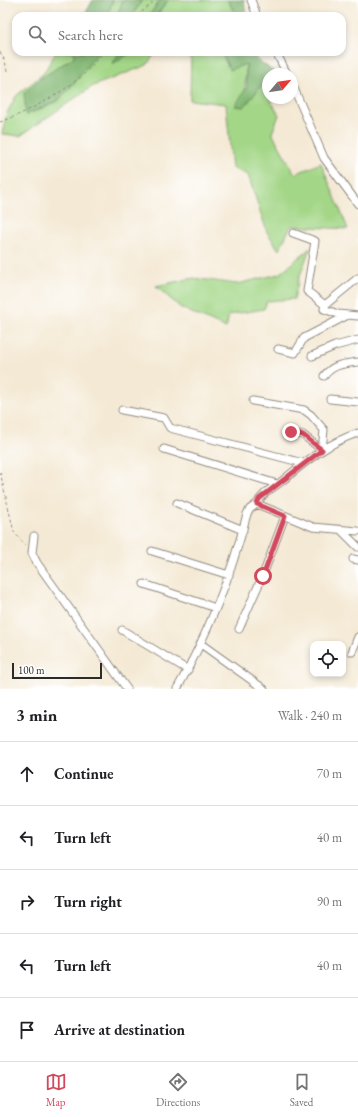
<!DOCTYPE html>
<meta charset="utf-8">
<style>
body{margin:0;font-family:"EB Garamond",serif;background:#f6f6f6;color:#202124}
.controls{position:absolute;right:12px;bottom:12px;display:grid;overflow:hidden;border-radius:8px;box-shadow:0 2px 6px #0003}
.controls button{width:36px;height:36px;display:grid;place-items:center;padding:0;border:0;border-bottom:1px solid #e0e0e0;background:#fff;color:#202124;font:20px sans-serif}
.compass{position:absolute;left:262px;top:68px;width:36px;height:36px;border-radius:50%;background:#fff;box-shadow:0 2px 6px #0003;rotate:61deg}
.scale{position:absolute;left:12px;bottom:10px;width:90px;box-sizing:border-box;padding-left:4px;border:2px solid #2b2b2b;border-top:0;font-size:11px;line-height:14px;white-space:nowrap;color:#2b2b2b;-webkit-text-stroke:3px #fff;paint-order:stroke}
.stop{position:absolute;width:12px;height:12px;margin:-9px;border:3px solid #d1495b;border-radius:50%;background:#fff}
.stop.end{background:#d1495b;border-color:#fff;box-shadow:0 1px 4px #0008}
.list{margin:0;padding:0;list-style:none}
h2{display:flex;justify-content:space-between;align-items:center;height:52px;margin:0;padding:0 16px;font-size:17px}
h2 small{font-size:13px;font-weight:400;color:#757577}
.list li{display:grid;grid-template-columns:26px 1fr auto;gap:12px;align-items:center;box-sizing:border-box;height:64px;padding:0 16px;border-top:1px solid #e0e0e0}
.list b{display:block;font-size:15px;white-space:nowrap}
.list em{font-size:13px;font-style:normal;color:#757577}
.icon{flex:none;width:22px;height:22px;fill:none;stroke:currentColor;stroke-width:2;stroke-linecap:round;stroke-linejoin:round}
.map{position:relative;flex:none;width:358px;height:689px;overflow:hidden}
.search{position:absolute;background:#fff;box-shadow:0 2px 6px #0003;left:12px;right:12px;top:12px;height:44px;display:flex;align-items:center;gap:10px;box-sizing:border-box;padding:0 14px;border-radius:12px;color:#757577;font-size:15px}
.sheet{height:372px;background:#fff}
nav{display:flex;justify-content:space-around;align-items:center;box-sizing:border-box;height:56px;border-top:1px solid #e0e0e0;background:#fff;font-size:11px;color:#757577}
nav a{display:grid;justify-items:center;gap:2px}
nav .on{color:#d1495b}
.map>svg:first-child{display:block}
</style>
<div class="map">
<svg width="358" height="689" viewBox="0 0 358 689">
<rect width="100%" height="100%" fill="#fff"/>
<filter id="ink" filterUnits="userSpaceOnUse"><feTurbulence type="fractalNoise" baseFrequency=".025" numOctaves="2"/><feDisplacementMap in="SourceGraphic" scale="8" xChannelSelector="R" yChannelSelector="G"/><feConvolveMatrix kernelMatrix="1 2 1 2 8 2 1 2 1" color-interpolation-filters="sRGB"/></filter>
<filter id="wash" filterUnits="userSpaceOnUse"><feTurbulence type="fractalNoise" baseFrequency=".012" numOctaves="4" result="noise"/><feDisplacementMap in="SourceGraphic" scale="16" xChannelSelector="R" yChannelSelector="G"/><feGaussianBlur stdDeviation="0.9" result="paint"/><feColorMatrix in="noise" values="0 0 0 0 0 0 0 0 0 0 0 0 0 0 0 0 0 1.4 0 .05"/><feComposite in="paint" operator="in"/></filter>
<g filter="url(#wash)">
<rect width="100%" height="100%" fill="#f4e9d4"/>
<path fill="#a3d686" stroke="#678058" d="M113,0H123L117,16L108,15Z
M142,0H160L149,16H132Z
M168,0H228L236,16H157Z
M56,52H75L74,57L40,79L26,115L58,101L98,52H120L113,63L132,52H156L147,65L93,86L20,136L2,134L7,113L16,96L43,74Z
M187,52H221L230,70L246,63L244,107L262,85L279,115L272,133L295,174L321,163L348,229L291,226L279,250L267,232L248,175L232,168L226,104L190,100L191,53Z
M310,248L299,278L294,299L267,301L264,309L229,315L226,328L181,308L156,286L193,278L237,284L279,274Z"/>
<path fill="#82b773" stroke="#56714f" d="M93,0H113L108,14L114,16H84Z
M123,0H142L132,16H117Z
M160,0H168L156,16H149Z
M228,0H244L246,16H236Z
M75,52H98L73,85L57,101L26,115L24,93L40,79L74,57Z
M120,52H132L112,64Z
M221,52H253V56L274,72L272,74H268V78L244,107L235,106L247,87L246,64L230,70Z"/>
</g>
<g filter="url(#ink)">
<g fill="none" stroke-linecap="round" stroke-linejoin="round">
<g stroke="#908a80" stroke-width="9">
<path id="minor" d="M251,0L257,16
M276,52L287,74
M292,84L324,158L358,204
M293,233L315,241L307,291L325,305L358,278
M325,305L324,309L338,314L358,316
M278,349L295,353L304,338L348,315
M312,356L335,346L358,340
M324,376C333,364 344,364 358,362
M330,399L358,402
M253,401L304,410L311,415L324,430L322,450L303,435L291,432
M122,410L164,418L170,428L303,463
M164,449L277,484
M177,503L243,530
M257,504C262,493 273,488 282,481C305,462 329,442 358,433
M341,530L358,547
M34,536L32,553L37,563L127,689
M152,551L229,575
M353,559L358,560
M144,584L216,608
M239,629L263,575L285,516
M122,630L188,670
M201,644L264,689
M352,652L358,637
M177,689C208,634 231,576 247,514L250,509L257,504L313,527L358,531"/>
</g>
<path stroke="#908a80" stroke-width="1" stroke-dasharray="3 3" stroke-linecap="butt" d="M137,16L156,0
M0,52L5,61L7,71
M0,122C25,114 66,91 85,73C92,66 97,59 104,52
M0,472L14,532L25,545"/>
<use href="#minor" stroke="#fff" stroke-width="7"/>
</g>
</g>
<g fill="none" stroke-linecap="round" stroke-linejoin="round" filter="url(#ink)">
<path stroke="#d1495b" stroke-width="5" d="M263,576L285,516L257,504L259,499L322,450L303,435L291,432"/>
</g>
</svg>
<div class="controls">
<button><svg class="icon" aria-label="locate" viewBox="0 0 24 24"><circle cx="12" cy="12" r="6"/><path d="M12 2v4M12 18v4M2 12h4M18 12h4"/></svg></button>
</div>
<svg class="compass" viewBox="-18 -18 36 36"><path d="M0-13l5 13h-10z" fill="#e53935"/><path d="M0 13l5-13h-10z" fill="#757577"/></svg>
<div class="scale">100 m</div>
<div class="stop" style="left:263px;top:576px"></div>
<div class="stop end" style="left:291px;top:432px"></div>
<div class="search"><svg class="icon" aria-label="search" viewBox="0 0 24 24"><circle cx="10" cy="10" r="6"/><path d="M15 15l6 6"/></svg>Search here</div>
</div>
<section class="sheet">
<h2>3 min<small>Walk · 240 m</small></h2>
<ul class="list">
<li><svg class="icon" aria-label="ahead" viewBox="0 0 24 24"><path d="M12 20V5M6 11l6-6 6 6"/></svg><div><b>Continue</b></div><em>70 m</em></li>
<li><svg class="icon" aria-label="left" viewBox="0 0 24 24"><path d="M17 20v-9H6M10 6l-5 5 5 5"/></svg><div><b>Turn left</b></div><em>40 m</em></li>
<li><svg class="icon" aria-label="right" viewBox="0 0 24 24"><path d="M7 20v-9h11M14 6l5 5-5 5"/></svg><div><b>Turn right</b></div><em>90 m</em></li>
<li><svg class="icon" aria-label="left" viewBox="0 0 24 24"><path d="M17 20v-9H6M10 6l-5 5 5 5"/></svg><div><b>Turn left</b></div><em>40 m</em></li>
<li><svg class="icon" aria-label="arrive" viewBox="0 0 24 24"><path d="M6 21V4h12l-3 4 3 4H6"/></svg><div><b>Arrive at destination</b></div></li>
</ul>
</section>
<nav>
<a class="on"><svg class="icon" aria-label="map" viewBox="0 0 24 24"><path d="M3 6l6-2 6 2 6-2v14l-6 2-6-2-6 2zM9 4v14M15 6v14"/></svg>Map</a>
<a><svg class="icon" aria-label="directions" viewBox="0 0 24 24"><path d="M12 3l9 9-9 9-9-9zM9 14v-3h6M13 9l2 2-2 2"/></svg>Directions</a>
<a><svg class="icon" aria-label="saved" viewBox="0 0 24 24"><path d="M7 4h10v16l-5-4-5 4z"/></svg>Saved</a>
</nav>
